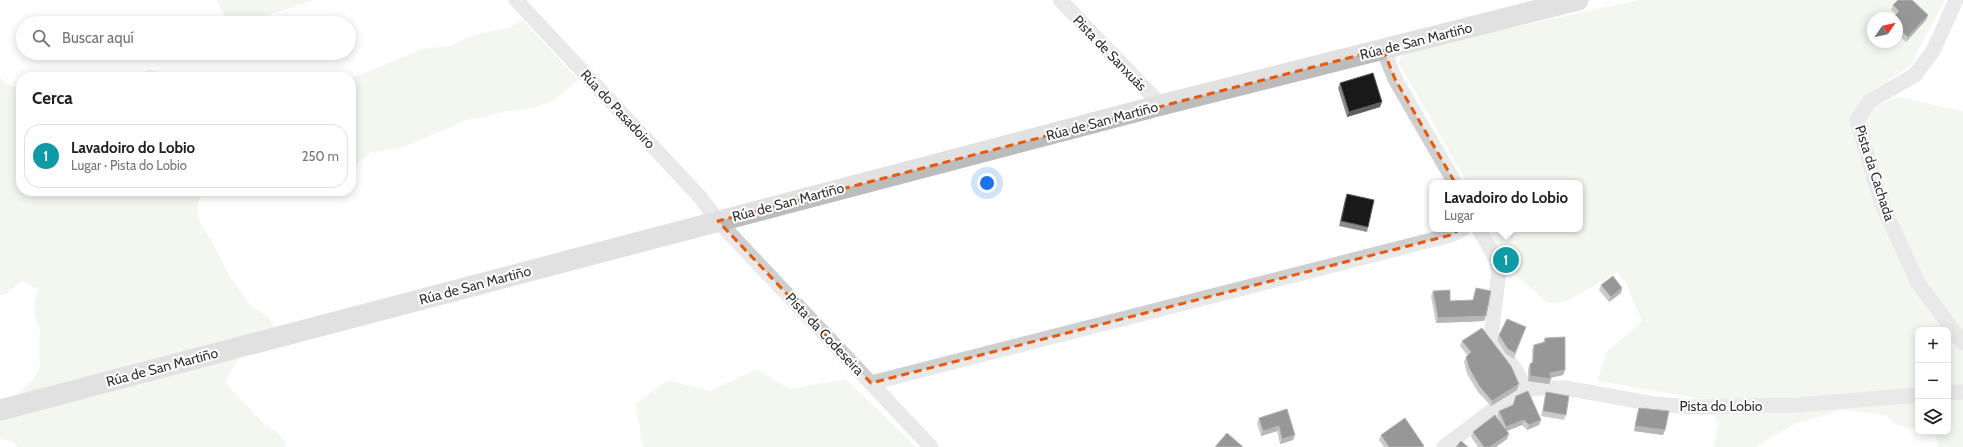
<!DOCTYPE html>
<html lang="es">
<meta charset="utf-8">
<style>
body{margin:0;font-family:Cabin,sans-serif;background:#f2f2f2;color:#202124}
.controls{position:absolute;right:12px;bottom:12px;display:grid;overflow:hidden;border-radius:8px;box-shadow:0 2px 10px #0003}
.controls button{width:36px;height:36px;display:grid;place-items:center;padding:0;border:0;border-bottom:1px solid #e0e0e0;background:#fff;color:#202124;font:20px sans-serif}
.compass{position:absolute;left:1867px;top:12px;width:36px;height:36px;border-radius:50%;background:#fff;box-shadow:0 2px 10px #0003;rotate:56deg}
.you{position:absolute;left:987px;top:183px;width:14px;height:14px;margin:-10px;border:3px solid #fff;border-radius:50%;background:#1a73e8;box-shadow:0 0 0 6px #1a73e833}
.badge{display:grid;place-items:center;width:26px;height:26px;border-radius:50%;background:#7c3aed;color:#fff;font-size:13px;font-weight:700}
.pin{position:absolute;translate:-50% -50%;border:2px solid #fff;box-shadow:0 1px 4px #0006}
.popup{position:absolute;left:1429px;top:180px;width:154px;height:52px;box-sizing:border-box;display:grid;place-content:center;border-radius:8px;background:#fff;filter:drop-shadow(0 1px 3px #0005);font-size:13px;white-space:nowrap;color:#757577}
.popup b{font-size:15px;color:#202124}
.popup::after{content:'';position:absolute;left:50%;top:100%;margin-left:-8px;border:8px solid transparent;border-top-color:#fff}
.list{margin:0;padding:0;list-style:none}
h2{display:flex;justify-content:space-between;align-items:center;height:52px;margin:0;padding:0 16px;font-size:17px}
h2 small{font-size:13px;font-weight:400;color:#757577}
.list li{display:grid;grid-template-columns:26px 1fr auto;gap:12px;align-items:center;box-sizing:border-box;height:64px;margin:0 8px 8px;padding:0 8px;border:1px solid #e0e0e0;border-radius:16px}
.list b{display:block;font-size:15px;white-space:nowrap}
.list p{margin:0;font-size:13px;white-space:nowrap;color:#757577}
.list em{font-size:13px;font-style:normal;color:#757577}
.icon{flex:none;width:22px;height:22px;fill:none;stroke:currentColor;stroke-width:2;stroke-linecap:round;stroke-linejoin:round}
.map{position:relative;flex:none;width:1963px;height:447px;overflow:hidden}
.search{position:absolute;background:#fff;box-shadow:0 2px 10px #0003;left:16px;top:16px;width:340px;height:44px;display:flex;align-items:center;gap:10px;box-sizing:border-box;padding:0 14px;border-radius:22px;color:#757577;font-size:15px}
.panel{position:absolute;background:#fff;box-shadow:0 2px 10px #0003;left:16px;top:72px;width:340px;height:124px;border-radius:16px}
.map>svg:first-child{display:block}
</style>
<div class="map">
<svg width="1963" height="447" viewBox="0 0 1963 447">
<rect width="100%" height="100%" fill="#fff"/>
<path fill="#e6ebde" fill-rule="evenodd" d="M216,0H315L242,23H229Z
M1639,0H1945L1910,66L1865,96L1855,115L1898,97L1963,111V447H1938L1936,435L1926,432H1948V330H1918V430L1897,425L1886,415L1842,410L1797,423L1755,447H1713L1719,424L1703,399L1597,381L1608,351L1642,321L1626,283L1618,272L1565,302L1548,303L1508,268L1489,229H1580V183H1467L1399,63L1404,51ZM1873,18H1897V42H1873Z
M523,20L578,80L553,101L530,109L504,111L489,116L467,120L401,148L371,152L356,165H351V79L422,49L450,46L471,36L511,27Z
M150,69L160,73L163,77H131Z
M56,74H85L102,77H44Z
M0,77L6,84L21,88V191H203L197,206L199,221L212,242L230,277L253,308L268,316L274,326L272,332L242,345L237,361L225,382L266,426L276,431L285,441L286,447H18L12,442L0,438V401L18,394L34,379L40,365L39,348L40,331L36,319L34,307L38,289L22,281L8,293L0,295Z
M757,369L790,389L846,379L916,447H644L643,445L635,404L668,380L710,391Z"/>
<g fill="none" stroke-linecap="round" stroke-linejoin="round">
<path stroke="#cfcfcf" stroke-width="15" d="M516,0L700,197L718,221L931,447
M1060,0L1161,105
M1956,0L1933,51L1915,75L1870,101L1857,120L1881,202L1918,283L1963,343
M1383,49L1395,79L1455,183
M1479,229L1496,259L1499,271L1491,336L1517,372L1526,390
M871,383L1451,235L1463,229
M1948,393L1963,392
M1444,447L1490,412L1526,390L1542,388H1566L1654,404L1696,407L1798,405L1918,395"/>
<path stroke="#bcbcbc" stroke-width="21" d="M0,410L1161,105L1578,0"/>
</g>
<path fill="#8c8c8c" d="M1893,5L1928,15L1926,20L1906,42L1897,34V18L1896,14L1891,10Z
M1340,83L1380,107L1347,117L1338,88Z
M1347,194L1368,227L1367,232L1339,226L1345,199Z
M1503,257L1510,261L1503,264L1502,260Z
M1601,285L1622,288L1621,293L1609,302L1599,290Z
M1476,288L1484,321L1436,323L1431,296L1433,291L1450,301L1473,300Z
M1526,327L1514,359L1506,354L1497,340L1499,335Z
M1545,338L1565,370L1563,375L1551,378L1549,384L1528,381V369L1530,364L1532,363V350L1534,345L1543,342Z
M1462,341L1517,390L1491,406L1478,392L1467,374L1464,362L1466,357L1468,356L1460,346Z
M1546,392L1566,415L1564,420L1541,416L1545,397Z
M1639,408L1665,430L1663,435L1634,431L1637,413Z
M1287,409L1293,440L1280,444L1277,431L1261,436L1257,423L1259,418Z
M1499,411L1539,425L1527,430L1522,425L1507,431V439L1496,447H1478L1471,437L1473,432L1500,421L1497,416Z
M1381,435L1424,447H1384L1379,440Z"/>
<path fill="#5e5e5e" d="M1928,15L1926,20L1906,42L1908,37Z
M1382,102L1380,107L1347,117L1349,112Z
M1511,258L1510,261L1503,264L1504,261Z
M1622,288L1621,293L1609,302L1611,297Z
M1486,316L1484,321L1436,323L1438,318Z
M1565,370L1563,375L1549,378L1551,379L1549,384L1528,381L1530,376L1550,373Z
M1519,384L1517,390L1491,406L1492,401Z
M1524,420L1522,425L1504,432L1506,427Z
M1541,420L1539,425L1527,430L1529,425Z
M1279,426L1277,431L1261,436L1263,431Z
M1635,426L1665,430L1663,435L1634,431Z
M1509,434L1507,439L1496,447H1490Z
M1295,435L1293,440L1280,444L1282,439Z"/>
<path fill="#191919" stroke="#5e5e5e" d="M1898,0H1912L1928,15L1908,37L1897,28V18H1893L1899,11L1893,5Z
M1373,73L1382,102L1349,112L1340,83Z
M1347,194L1374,200L1368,227L1341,221Z
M1509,255L1511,258L1504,261L1503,257Z
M1613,276L1622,288L1611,297L1601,285Z
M1476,288L1491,291L1486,316L1438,318L1433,291L1450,290V301L1473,300Z
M1507,319L1526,327L1515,353L1508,349L1499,335Z
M1482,328L1511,366L1519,384L1492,401L1480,387L1469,368L1466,357L1471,352L1462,341Z
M1565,337V370L1550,373L1551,379L1530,376V364L1533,362L1534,345L1545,342V338Z
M1528,391L1541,420L1529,425L1524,420L1506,427L1499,411L1513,405L1516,396Z
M1546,392L1569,396L1566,415L1543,411Z
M1639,408L1669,411L1665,430L1635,426Z
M1287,409L1295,435L1282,439L1279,426L1263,431L1259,418Z
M1495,415L1509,434L1490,447H1484L1473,432Z
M1405,418L1424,446L1422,447H1389L1381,435Z
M1227,433L1243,447H1215Z
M1461,441L1468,447H1456Z"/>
<path d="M0 0H1963V447H0ZM1383,49L1395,79L1465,200L1473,221L1451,235L871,383L718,221Z" fill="#fff" fill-opacity=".55" fill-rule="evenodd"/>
<path fill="none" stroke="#e8590c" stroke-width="3" stroke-dasharray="8 5" stroke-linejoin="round" d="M1383,49L1395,79L1465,200L1473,221L1451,235L871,383L718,221Z"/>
<g text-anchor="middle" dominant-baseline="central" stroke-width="4" stroke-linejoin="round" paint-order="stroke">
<g font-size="14" fill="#323232" stroke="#fff">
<text transform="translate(1416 41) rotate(-14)">Rúa de San Martiño</text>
<text transform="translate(1110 53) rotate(46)">Pista de Sanxuás</text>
<text transform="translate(618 109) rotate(47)">Rúa do Pasadoiro</text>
<text transform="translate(1102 121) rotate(-15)">Rúa de San Martiño</text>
<text transform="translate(1875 173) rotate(72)">Pista da Cachada</text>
<text transform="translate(788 202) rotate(-15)">Rúa de San Martiño</text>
<text transform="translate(475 285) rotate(-15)">Rúa de San Martiño</text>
<text transform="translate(825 334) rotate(47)">Pista da Codeseira</text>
<text transform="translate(162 367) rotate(-15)">Rúa de San Martiño</text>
<text x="1721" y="406">Pista do Lobio</text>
</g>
</g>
</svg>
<div class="controls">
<button>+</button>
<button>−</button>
<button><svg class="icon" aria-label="layers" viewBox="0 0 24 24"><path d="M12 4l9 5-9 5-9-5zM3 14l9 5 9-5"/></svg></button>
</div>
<svg class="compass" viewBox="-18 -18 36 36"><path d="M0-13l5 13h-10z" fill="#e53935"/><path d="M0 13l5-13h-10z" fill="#757577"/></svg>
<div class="you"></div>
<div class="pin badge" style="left:1506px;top:260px;background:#0f9aa8">1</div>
<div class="popup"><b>Lavadoiro do Lobio</b>Lugar</div>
<div class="search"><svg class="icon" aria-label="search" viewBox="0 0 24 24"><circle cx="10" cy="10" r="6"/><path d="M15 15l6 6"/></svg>Buscar aquí</div>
<section class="panel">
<h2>Cerca<small></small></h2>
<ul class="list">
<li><span class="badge" style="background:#0f9aa8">1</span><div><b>Lavadoiro do Lobio</b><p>Lugar · Pista do Lobio</p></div><em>250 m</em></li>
</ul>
</section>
</div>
